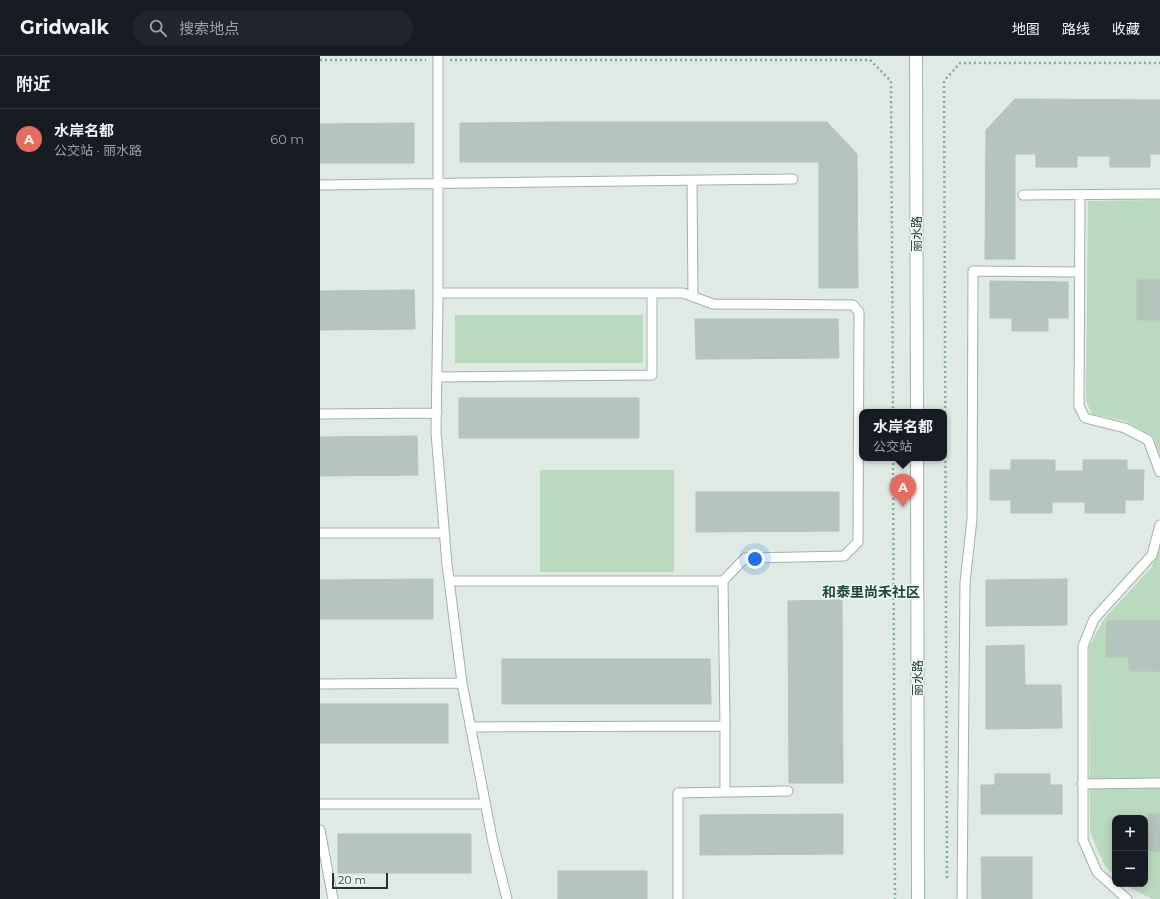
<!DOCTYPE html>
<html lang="zh">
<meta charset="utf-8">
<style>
body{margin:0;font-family:Montserrat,"Noto Sans SC",sans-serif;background:#20242c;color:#f1f3f6}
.controls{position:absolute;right:12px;bottom:12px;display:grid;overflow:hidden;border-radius:8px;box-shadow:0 2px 10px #0003}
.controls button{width:36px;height:36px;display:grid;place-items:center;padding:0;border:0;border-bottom:1px solid #363941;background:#171b24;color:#f1f3f6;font:20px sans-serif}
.scale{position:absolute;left:12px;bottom:10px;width:56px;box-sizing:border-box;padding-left:4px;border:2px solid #22392f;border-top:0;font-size:11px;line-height:14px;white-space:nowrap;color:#22392f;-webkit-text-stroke:3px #f0f7f2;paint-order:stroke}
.you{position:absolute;left:435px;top:503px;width:14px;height:14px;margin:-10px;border:3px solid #fff;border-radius:50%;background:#1a73e8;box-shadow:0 0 0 6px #1a73e833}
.badge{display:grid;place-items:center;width:26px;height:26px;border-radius:50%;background:#e86b5f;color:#fff;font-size:13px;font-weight:700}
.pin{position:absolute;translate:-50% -33px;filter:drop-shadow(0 1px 2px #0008)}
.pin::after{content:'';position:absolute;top:21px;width:14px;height:12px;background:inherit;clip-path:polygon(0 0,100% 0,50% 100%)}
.popup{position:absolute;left:539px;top:353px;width:88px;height:52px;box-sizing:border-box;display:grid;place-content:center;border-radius:8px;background:#171b24;filter:drop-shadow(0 1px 3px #0005);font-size:13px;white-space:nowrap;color:#9ea1a6}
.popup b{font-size:15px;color:#f1f3f6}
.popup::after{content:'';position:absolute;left:50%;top:100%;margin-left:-8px;border:8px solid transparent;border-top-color:#171b24}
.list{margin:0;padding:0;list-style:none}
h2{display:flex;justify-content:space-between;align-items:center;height:52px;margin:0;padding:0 16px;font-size:17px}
h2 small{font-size:13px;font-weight:400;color:#9ea1a6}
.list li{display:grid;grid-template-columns:26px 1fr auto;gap:12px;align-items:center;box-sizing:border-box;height:60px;padding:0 16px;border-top:1px solid #363941}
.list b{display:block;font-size:15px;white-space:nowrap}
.list p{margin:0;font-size:13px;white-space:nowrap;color:#9ea1a6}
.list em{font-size:13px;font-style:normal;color:#9ea1a6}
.icon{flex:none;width:22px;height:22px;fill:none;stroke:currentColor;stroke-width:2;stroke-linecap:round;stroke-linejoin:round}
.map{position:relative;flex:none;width:840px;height:843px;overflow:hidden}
header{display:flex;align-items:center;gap:24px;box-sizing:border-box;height:56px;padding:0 20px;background:#171b24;border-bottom:1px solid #363941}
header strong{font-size:19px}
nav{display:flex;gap:22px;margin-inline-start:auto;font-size:14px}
.search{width:280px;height:36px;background:#20242c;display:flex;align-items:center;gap:10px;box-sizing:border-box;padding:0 14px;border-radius:22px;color:#9ea1a6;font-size:15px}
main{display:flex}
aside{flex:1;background:#171b24}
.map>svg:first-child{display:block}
</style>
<header>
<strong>Gridwalk</strong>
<div class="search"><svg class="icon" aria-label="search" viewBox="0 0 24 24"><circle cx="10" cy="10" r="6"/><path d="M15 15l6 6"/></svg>搜索地点</div>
<nav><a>地图</a><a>路线</a><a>收藏</a></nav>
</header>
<main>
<aside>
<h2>附近<small></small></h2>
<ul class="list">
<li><span class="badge">A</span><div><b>水岸名都</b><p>公交站 · 丽水路</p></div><em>60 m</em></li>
</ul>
</aside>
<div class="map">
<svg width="840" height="843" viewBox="0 0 840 843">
<rect width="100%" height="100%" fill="#e0eae4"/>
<path fill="#badabd" d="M840,144V399L833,380L805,365L772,358L766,345L768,145Z
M135,259H323V307H135Z
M220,414H354V516H220Z
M840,491V843H832L803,828H825V762H795V820L785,810L770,776L769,591L784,563L831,512Z"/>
<path fill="#b5c4bc" stroke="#b3c3ba" d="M695,43L840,44V68H831V58H787V69H760V58H715V68H695V203H665L666,74Z
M715,58H760V69H787V58H831V68H840V98H830V111H790V100H757V111H716V98H695V68H715Z
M239,66V106H154V67Z
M239,66H347L348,106H239Z
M347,66H478V106H348Z
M478,66H507L537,98L538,232H499V106H478Z
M94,67V107H0V68Z
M140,67H154V106H140Z
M817,224H840V264H817Z
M670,225L748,226V262H728V275H692V262H670Z
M94,234L95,273L0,274V235Z
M375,263H518L519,302L376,303Z
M139,342H319V382H139Z
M97,380L98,419L0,420V381Z
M691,404H735V415H763V404H807V414H824L823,444H805V457H765V446H732V457H691V444H670V414H691Z
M376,436H519V475L376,476Z
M113,523V563H0V524Z
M747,523V569L666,570V524Z
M522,544L523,727H469L468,545Z
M787,565H840V615H809V601H786Z
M704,589L705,629H741L742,672L666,673V590Z
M182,603H390L391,648H182Z
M0,648H128V687H0Z
M675,718H730V729H742V758H661V729H675Z
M523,758V798L380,799V759Z
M828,758H840V795H828Z
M18,778H151V817H18Z
M661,801H712V843H662Z
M238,815H327V843H238Z"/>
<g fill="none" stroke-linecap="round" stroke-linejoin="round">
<g stroke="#a3b1aa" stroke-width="11">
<path id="lane" d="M118,0V245L116,377L127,508L142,627L173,787L187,843
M372,125L373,241
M0,129L473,123
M703,139L840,138
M760,139L759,350L765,362L805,372L828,384L840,416
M118,237H363L393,248L533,249L539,256L538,486L524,500L425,502L403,525H129
M117,321L332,319V237
M0,358L117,357
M0,477H124
M0,628L142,627
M151,671L405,670L403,525
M762,728L840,727
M405,736L468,735
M0,748H165
M0,774L13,843
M358,843V737L405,736V670
M642,843L645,527L652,463L653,215L760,216
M807,843L777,816L763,784V590L774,563L832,499L840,469"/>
</g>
<g stroke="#a0b5aa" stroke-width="14">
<path id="secondary" d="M596,0L597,356
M597,402L598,843"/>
</g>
<path stroke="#82ab98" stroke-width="2.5" stroke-dasharray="2 3" stroke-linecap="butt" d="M0,4H106
M130,4H550L571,25L573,356
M573,402L575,843
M627,822L624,25L640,7H840"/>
<use href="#lane" stroke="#fff" stroke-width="9"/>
<use href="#secondary" stroke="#fff" stroke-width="12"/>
</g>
<g text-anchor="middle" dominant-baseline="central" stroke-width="3" stroke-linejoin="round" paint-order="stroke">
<g font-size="12" fill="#22392f" stroke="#f0f7f2">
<text transform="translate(596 178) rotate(-90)">丽水路</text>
<text transform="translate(597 622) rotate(-90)">丽水路</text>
</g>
<g font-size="14" font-weight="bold" fill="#1f4938" stroke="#f0f7f2">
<text x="551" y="536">和泰里尚禾社区</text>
</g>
</g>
</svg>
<div class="controls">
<button>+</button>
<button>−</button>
</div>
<div class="scale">20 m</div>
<div class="you"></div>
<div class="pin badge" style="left:583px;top:451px">A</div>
<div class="popup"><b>水岸名都</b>公交站</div>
</div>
</main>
